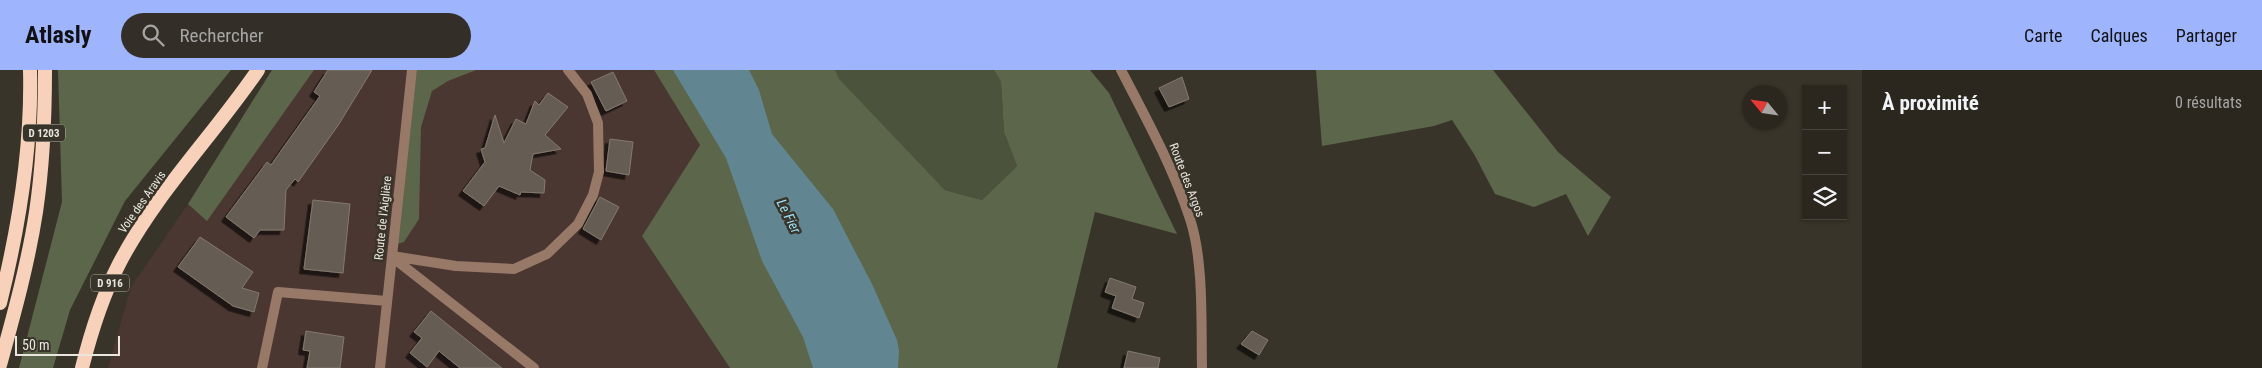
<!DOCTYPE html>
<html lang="fr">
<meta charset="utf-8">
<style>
body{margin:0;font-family:"Roboto Condensed",sans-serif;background:#332f28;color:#f1f3f6}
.controls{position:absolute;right:15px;top:15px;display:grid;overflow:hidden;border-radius:0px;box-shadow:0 1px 4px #0004}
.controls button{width:45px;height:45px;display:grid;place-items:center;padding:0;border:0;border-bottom:1px solid #47443d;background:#2b271f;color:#f1f3f6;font:25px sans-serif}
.compass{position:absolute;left:1742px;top:15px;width:45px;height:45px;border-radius:50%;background:#2b271f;box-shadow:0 1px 4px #0004;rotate:299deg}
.scale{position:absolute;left:15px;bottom:12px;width:105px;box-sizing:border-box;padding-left:5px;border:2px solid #e9e6df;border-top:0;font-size:14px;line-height:18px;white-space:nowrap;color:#e9e6df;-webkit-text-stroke:4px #393429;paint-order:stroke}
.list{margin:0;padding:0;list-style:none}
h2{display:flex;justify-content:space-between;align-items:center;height:65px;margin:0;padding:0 20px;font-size:21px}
h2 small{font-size:16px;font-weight:400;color:#a6a5a4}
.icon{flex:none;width:28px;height:28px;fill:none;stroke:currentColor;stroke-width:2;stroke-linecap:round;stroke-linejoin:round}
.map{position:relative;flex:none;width:1862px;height:298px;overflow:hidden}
header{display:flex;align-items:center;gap:30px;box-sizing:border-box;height:70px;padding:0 25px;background:#9eb4fd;color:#111}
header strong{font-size:24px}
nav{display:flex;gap:28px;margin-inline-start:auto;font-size:18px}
.search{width:350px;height:45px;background:#332f28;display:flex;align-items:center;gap:12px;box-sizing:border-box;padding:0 18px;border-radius:28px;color:#a6a5a4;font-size:19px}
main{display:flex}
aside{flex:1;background:#2b271f}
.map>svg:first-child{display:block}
</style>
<header>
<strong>Atlasly</strong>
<div class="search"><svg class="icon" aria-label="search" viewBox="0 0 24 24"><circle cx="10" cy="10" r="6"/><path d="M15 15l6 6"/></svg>Rechercher</div>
<nav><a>Carte</a><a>Calques</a><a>Partager</a></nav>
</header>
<main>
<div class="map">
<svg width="1862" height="298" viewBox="0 0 1862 298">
<defs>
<filter id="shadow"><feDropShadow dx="-4.5" dy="4.5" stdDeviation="0" flood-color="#0009"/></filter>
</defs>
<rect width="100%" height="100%" fill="#393429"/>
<path fill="#4b3731" d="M272,0H654L700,75L642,166L730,298H108L131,217L188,134Z"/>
<path fill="#4b533c" d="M835,0H994L1001,12L1004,62L1017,96L982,130L945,120L838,9Z"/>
<path fill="#5c664a" d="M58,0H231L125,131L70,240L53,298H19L62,132Z
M272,0H314L207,151L188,134Z
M417,0H476L448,11L432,21L421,57L419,149L404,172L397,174Z
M654,0H835L839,9L945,120L982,130L1017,96L1004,62L1001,12L994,0H1090L1109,23L1177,164L1095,142L1057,298H730L642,166L700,75Z
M1316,0H1493L1558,82L1611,127L1588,166L1566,124L1534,137L1495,124L1474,84L1452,50L1434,56L1322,76Z"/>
<path fill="#628691" d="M673,0H749L759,20L772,64L833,139L872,214L897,270L899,281L898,298H813L803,267L762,191L726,88Z"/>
<path fill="#655c52" stroke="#84796f" filter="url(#shadow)" d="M328,0H372L339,54L298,112L295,109L286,120L284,160H260L254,168L226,147L267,92L271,95L320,26L314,22Z
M613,2L627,31L606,41L591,12Z
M1182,7L1189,29L1169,37L1159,18Z
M548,23L568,37L545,65L561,79L533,84L530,100L545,110L544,123L521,122L520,125L499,116L484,136L463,121L485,92L481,79L485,78L495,45L504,73L516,49L526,54L535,31L539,35Z
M610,69L633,72L629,105L606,101Z
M600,127L619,137L601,170L583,159Z
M313,130L350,134L343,203L304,199Z
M200,167L253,202L242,218L259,223L254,242L233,236L178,197Z
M1110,208L1136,217L1132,229L1144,233L1139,248L1112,238L1116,226L1105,222Z
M431,241L489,288L502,298H460L439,281L427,297L410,283L422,268L414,262Z
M306,261L344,267L340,298H307L310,281L303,280Z
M1252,261L1268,270L1259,285L1241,274Z
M1128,281L1160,288L1158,298H1124Z"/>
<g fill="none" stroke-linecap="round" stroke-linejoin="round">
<path stroke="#987967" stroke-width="10" d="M392,186L456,196L514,199L547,184L578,154L593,125L599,102L598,53L587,24L568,0
M392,187L534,298
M262,298L278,222L387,231
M380,298L412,0"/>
<path stroke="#987967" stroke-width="10" d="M1121,0C1146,48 1173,97 1190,149C1204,191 1201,254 1202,298"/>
<path stroke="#f8d1ba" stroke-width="14" d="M0,233C19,157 32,79 30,0
M0,295C14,244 28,194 36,142C43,95 45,48 45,0
M82,298C91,262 102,227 119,194C155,124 213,66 258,0"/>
</g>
<g text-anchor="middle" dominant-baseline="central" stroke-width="5" stroke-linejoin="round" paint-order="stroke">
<g fill="#393429" stroke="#b4b1a8" stroke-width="1">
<rect x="23" y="54.5" width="42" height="17" rx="4"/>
<rect x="91" y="204.5" width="38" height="17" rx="4"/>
</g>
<g font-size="11" font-weight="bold" fill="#e9e6df">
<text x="44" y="63">D 1203</text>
<text x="110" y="213">D 916</text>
</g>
<g font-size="12" fill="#e9e6df" stroke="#393429">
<text transform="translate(1187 110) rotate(69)">Route des Argos</text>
<text transform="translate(142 132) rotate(-55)">Voie des Aravis</text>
<text transform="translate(383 148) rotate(-84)">Route de l'Aiglière</text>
</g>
<g font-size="14" font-style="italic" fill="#9bdff4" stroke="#393429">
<text transform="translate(789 146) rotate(63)">Le Fier</text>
</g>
</g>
</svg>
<div class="controls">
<button>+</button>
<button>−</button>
<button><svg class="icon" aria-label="layers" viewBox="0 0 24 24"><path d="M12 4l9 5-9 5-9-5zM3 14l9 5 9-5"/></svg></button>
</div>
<svg class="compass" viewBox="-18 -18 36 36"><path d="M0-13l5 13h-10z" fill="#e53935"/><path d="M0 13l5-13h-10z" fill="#a6a5a4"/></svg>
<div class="scale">50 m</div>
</div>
<aside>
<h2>À proximité<small>0 résultats</small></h2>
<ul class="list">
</ul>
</aside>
</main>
